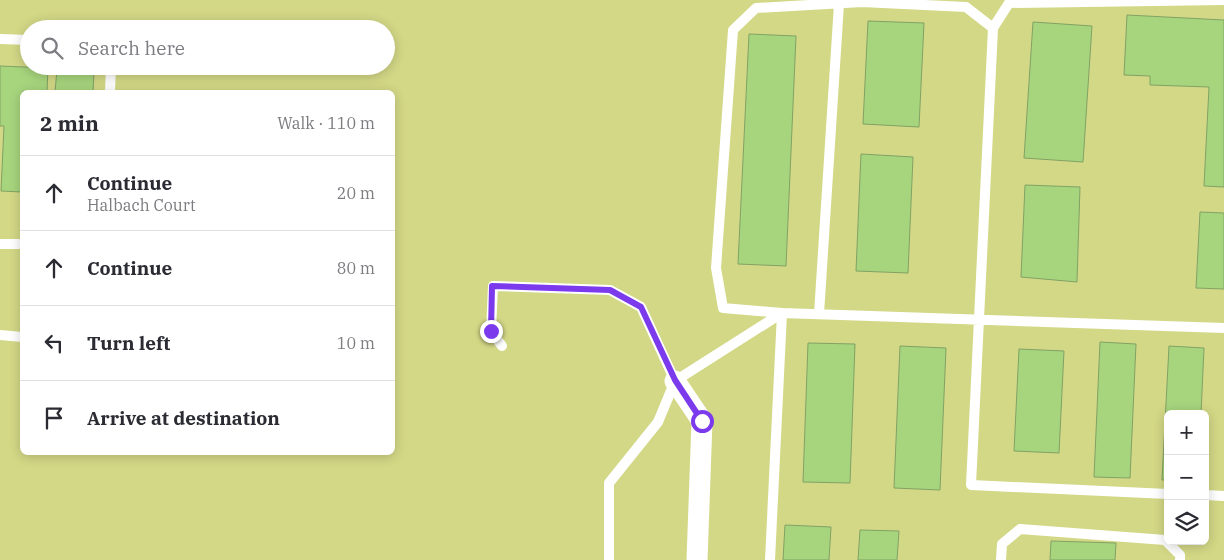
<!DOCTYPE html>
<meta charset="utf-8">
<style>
body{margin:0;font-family:"IBM Plex Serif",serif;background:#f2f2f3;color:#2b2b33}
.controls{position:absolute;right:15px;bottom:15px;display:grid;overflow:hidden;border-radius:8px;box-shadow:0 2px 12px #0003}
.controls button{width:45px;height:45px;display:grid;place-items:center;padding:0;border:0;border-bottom:1px solid #e1e1e2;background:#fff;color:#2b2b33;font:25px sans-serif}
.stop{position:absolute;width:15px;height:15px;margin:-11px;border:4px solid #7c3aed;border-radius:50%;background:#fff}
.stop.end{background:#7c3aed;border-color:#fff;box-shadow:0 1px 5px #0008}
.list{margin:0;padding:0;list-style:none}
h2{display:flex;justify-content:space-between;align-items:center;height:65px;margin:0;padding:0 20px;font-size:21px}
h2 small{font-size:16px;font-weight:400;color:#7c7c81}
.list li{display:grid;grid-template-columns:32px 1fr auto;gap:15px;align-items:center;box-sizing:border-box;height:75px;padding:0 20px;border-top:1px solid #e1e1e2}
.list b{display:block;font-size:19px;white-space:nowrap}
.list p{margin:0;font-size:16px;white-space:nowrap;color:#7c7c81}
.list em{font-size:16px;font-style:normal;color:#7c7c81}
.icon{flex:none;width:28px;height:28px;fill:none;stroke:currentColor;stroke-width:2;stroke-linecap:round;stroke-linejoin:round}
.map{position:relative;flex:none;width:1224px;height:560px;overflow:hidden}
.search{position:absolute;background:#fff;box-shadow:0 2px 12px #0003;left:20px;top:20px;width:375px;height:55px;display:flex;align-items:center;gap:12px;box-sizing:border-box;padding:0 18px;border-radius:28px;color:#7c7c81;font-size:19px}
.panel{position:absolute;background:#fff;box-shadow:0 2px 12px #0003;left:20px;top:90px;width:375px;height:365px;border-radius:8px}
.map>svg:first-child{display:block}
</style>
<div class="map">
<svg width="1224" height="560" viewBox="0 0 1224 560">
<rect width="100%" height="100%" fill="#dce097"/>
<path fill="#d3d886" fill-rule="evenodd" d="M0,0H1224V560H0ZM29,29H386V66H29ZM22,92H392V452H22ZM1168,414H1205V541H1168Z"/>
<path fill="#a7d57d" stroke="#81a264" d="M1127,15L1224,20V187L1204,186L1209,87L1150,85V76L1124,75Z
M868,21L924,23L919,127L863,124Z
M1033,22L1092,26L1083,162L1024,158Z
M749,34L796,36L786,266L738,264Z
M0,66L48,68L47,92H22V192L1,191L4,126H0Z
M57,69L94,71L93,92H55Z
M861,154L913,157L908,273L856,271Z
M1025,185L1080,187L1077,282L1021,277Z
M1200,212L1224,213V289L1196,288Z
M1100,342L1136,344L1130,478L1094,477Z
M808,343L855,344L850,483L803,482Z
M900,346L946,348L940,490L894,488Z
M1169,346L1204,348L1201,414H1168V480H1162Z
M1019,349L1064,351L1059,453L1014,451Z
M785,525L831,527L829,560H783Z
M860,530L899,531L897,560H858Z
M1051,541L1116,543L1115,560H1050Z"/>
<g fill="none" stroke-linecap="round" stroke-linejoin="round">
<path stroke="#fff" stroke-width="10" d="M993,28L966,7L862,2L756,8L733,30L716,268L723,308L782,313L1224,328
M0,39L29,40
M110,92L111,66
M0,244H22
M819,314L839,4
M0,335L22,337
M502,346L491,331L493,286L610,290L641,307L675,381
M1168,494L971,485L993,28L1009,3L1224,0
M1205,495L1224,496
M609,560V483L658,422L675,381L782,313L770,560
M1001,560L1002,544L1020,529L1165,540L1180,555V560"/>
<path stroke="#fff" stroke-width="21" d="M675,381L702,421L697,560"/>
</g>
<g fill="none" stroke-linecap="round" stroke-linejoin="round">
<path stroke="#7c3aed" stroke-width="6" d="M491,331L492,286L610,290L641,307L675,380L702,421"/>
</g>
</svg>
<div class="controls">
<button>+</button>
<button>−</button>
<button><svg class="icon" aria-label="layers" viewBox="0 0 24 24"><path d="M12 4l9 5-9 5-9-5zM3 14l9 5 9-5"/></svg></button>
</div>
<div class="stop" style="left:702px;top:421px"></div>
<div class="stop end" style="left:491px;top:331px"></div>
<div class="search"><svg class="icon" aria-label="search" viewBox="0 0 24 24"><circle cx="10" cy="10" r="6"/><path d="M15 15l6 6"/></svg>Search here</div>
<section class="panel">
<h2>2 min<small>Walk · 110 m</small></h2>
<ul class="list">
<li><svg class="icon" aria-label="ahead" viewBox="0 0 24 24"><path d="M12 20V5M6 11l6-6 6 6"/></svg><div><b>Continue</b><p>Halbach Court</p></div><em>20 m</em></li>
<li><svg class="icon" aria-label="ahead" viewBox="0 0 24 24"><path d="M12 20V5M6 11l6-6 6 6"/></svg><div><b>Continue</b></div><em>80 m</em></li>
<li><svg class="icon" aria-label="left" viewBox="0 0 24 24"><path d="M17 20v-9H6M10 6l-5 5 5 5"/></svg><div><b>Turn left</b></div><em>10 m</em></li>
<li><svg class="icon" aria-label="arrive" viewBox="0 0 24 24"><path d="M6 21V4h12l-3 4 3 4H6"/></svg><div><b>Arrive at destination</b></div></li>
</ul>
</section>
</div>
